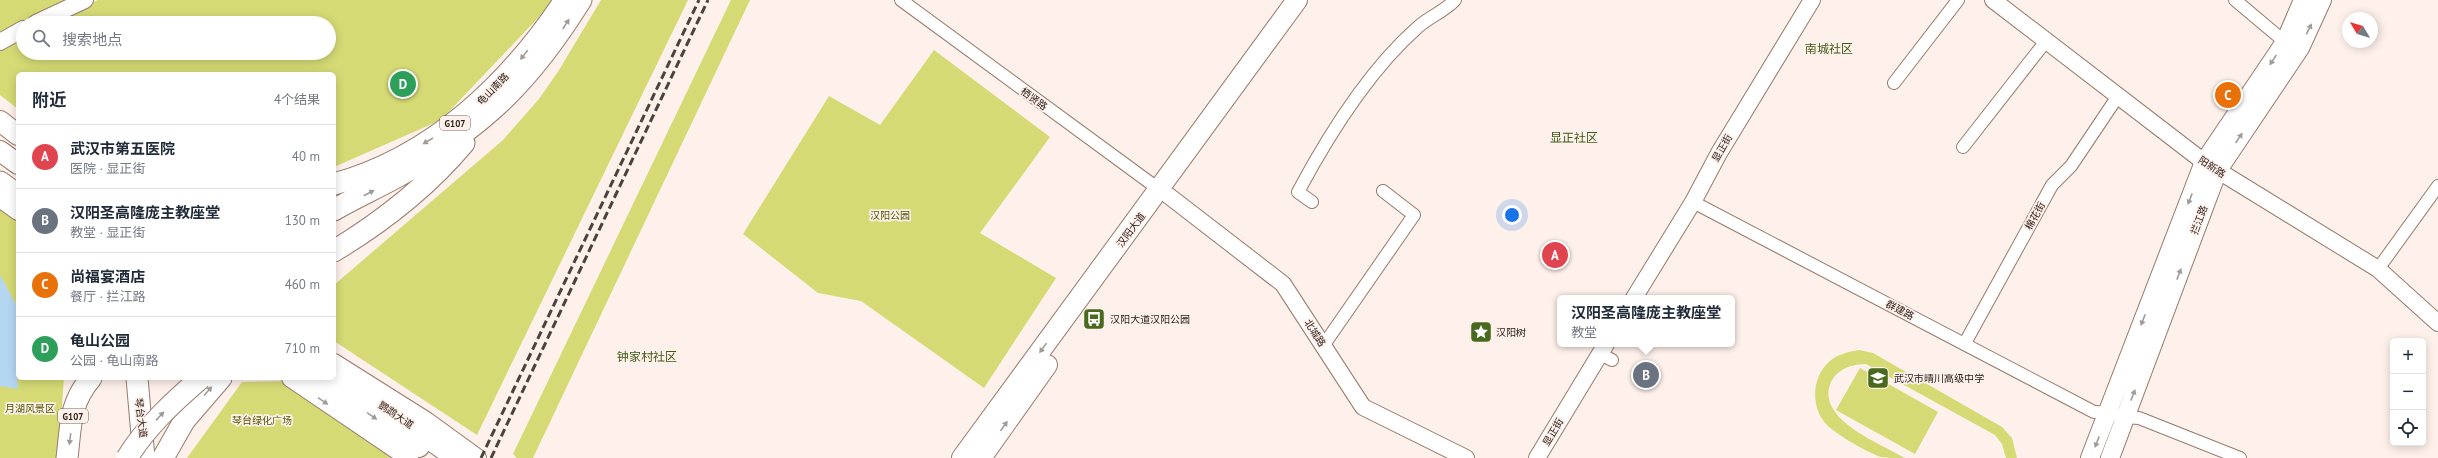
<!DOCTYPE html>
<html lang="zh">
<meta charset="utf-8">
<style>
body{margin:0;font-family:"PT Sans","Noto Sans SC",sans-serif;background:#f6f6f7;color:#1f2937}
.controls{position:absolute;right:12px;bottom:12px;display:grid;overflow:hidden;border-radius:6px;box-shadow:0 2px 10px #0003}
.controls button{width:36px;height:36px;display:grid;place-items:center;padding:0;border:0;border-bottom:1px solid #e0e1e3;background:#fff;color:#1f2937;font:20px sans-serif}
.compass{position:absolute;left:2342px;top:12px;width:36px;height:36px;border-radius:50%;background:#fff;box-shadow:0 2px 10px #0003;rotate:308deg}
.you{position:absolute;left:1512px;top:215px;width:14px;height:14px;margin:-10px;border:3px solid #fff;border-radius:50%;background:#1a73e8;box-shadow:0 0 0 6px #1a73e833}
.badge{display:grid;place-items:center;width:26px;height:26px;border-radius:50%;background:#0f766e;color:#fff;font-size:13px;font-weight:700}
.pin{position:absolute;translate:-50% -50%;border:2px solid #fff;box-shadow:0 1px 4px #0006}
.popup{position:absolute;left:1557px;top:295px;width:178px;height:52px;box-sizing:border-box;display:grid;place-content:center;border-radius:6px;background:#fff;filter:drop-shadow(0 1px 3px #0005);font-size:13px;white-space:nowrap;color:#747a83}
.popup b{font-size:15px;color:#1f2937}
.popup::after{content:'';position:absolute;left:50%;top:100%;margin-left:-8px;border:8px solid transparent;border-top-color:#fff}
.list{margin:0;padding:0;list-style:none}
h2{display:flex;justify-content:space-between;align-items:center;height:52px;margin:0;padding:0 16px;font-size:17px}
h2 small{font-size:13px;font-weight:400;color:#747a83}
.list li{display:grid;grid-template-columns:26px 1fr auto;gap:12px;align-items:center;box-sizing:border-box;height:64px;padding:0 16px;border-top:1px solid #e0e1e3}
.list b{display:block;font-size:15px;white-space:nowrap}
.list p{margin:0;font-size:13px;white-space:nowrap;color:#747a83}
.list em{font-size:13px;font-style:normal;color:#747a83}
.icon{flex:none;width:22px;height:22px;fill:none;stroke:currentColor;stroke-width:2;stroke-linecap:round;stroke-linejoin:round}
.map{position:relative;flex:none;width:2438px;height:458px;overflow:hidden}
.search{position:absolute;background:#fff;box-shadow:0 2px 10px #0003;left:16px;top:16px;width:320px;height:44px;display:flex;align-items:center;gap:10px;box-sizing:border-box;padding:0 14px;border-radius:22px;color:#747a83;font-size:15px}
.panel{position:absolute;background:#fff;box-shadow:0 2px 10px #0003;left:16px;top:72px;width:320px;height:308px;border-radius:6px}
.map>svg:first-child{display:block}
</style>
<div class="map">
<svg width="2438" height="458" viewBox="0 0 2438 458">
<rect width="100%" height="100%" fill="#fef0ea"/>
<path fill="#d5da75" d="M0,0H65V1L0,35Z
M98,0H555L441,120L334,167V74H18V109L0,95V47L23,34V53H329V23H47Z
M601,0H688L477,435L334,341V285L503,140L539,99L559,70Z
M731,0H750L533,458H517L513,454Z
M934,50L1050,137L980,233L1056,278L984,388L861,301L818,293L743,234L829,96L880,125Z
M0,203L18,216V378H64L58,458H0Z
M1859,350L1873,353L2002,427L2012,438L2017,458H2006L2002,444L1995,435L1866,364C1853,364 1839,368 1832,380C1812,418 1880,443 1905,458C1898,458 1888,458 1881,457C1866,452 1837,435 1826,424C1810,406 1812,376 1830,361C1838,354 1848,352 1859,350Z
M1860,368L1938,412L1915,454L1836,410Z
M285,381L396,458H187L242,382Z"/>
<path fill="#b5d6f1" d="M0,275L18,308L16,355L18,389L0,386Z"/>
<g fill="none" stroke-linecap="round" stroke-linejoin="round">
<g stroke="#977a6c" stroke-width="14">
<path id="minor" d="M901,0L1164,193
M2235,0L2285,42
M1894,83L1958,0
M1963,147L2046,41
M1312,202L1298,192C1329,134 1369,70 1418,27C1429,17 1445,11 1455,0
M1693,202L2094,412C2110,411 2123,418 2139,418L2240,458
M2378,269L2438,186
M1965,343L2052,185L2071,166L2118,96
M1323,346L1414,215L1383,191
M1600,354L1612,360"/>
</g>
<g stroke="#977a6c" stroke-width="18">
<path id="tertiary" d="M1993,0L2204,162L2378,269L2438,323
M36,23L85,0
M0,42L23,29
M1169,196L1283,284L1363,407L1466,458
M1634,298L1693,202L1719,153L1812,0
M1537,458L1606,344"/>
</g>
<g stroke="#977a6c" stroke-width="20">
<path id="secondary" d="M0,198L18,211
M334,363L426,421L477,458
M291,378L409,458
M2090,458L2204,162L2285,42L2303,0
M2110,458L2218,170L2300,48L2322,0"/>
</g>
<g stroke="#977a6c" stroke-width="22">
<path id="primary" d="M0,121L18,135
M0,151L18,164
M334,373L456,458
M317,378L419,447
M962,458L1297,0
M981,458L1047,365"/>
</g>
<g stroke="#977a6c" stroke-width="23">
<path id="trunk" d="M0,182L18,195
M334,184C433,157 510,83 565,0
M334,210C358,196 384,185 409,170C489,121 531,80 581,0
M334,251C382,222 428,186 464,143
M137,378L144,458
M67,458C71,426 69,404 91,378
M163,458L184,421L221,378"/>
</g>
<use href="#minor" stroke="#fff" stroke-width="12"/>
<use href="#tertiary" stroke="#fff" stroke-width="16"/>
<use href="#secondary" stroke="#fff" stroke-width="18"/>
<use href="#primary" stroke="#fff" stroke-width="20"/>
<use href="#trunk" stroke="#fff" stroke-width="21"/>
<path stroke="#4d413b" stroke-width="3" stroke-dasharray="8 4" stroke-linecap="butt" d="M481,458L699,0
M491,458L708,0"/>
<g stroke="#977a6c" stroke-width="23" stroke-linecap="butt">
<path id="trunk-bridge" d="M127,458C146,427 173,402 201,378"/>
</g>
<use href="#trunk-bridge" stroke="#fff" stroke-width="21"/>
</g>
<defs><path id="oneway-solid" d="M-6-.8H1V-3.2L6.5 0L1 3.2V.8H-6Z"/></defs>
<g fill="#a09b98">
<use href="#oneway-solid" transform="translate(566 24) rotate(-57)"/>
<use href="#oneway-solid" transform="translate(2309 29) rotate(-64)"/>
<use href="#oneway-solid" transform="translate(524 55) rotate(128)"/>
<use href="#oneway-solid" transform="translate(2273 60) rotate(123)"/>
<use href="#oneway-solid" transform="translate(2239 138) rotate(-56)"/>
<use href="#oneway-solid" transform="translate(428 141) rotate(149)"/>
<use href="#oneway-solid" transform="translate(369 193) rotate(-28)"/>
<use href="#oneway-solid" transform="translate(2190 199) rotate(111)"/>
<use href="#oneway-solid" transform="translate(2179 274) rotate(-69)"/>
<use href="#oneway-solid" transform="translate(2143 320) rotate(111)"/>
<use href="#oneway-solid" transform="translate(1043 348) rotate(126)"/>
<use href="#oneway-solid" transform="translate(208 391) rotate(-48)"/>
<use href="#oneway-solid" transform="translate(2133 395) rotate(-69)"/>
<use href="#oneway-solid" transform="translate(323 401) rotate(34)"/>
<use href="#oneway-solid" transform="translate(160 416) rotate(-47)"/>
<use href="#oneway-solid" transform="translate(372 416) rotate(34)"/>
<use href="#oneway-solid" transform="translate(1004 426) rotate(-55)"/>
<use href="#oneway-solid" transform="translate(70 439) rotate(97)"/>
<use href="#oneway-solid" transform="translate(2097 442) rotate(111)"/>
</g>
<defs>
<g id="bus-square" transform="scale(1.15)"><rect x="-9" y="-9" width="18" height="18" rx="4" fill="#49691f" stroke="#fef0ea"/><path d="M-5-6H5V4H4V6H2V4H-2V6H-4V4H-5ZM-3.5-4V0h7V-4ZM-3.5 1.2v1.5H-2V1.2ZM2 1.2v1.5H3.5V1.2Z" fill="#fff"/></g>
<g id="sight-square" transform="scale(1.15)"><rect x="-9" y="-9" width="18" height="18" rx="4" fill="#49691f" stroke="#fef0ea"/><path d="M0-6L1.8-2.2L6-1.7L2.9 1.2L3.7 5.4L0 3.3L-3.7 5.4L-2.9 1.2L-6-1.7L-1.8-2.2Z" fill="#fff"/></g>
<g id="school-square" transform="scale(1.15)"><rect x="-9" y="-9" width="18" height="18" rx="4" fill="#49691f" stroke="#fef0ea"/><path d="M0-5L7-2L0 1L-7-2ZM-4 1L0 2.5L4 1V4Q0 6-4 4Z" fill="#fff"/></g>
</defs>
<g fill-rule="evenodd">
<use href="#bus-square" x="1094" y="319"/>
<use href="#sight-square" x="1481" y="332"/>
<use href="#school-square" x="1878" y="378"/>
</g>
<g text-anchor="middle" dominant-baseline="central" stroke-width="3.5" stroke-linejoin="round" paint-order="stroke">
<g fill="#fef0ea" stroke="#6b5e59" stroke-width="1">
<rect x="440" y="116" width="30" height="14" rx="3"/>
<rect x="58" y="409" width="30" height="14" rx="3"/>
</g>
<g font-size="9" font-weight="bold" fill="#2c201b">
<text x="455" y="123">G107</text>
<text x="73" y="416">G107</text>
</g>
<g font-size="10" fill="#2c201b" stroke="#fef0ea">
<text transform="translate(493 89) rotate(-46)">龟山南路</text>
<text transform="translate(1034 99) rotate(36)">栖贤路</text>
<text transform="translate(1722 148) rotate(-60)">显正街</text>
<text transform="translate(2212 167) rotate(33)">阳新路</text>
<text transform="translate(2035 216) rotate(-61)">棉花街</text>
<text transform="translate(2199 220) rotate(-69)">拦江路</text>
<text transform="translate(1131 230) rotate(-53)">汉阳大道</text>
<text transform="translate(1900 310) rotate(27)">群建路</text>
<text transform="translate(1315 333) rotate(57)">北城路</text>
<text transform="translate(396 415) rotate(34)">鹦鹉大道</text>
<text transform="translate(141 418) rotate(83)">琴台大道</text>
<text transform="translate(1553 432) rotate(-59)">显正街</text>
</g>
<g font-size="10" fill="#535500" stroke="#fef0ea">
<text x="890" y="215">汉阳公园</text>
<text x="30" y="408">月湖风景区</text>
<text x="262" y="420">琴台绿化广场</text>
</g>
<g font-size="10" fill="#2c201b" stroke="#fef0ea" text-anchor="start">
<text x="1110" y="319">汉阳大道汉阳公园</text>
<text x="1496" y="332">汉阳树</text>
<text x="1894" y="378">武汉市晴川高级中学</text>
</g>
<g font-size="12" fill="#3d5a16" stroke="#fef0ea">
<text x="1829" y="48">南城社区</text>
<text x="1574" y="137">显正社区</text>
<text x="647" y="356">钟家村社区</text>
</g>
</g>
</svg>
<div class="controls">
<button>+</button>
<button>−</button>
<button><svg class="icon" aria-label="locate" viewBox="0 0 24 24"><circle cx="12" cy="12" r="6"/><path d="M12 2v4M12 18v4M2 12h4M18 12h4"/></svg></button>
</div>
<svg class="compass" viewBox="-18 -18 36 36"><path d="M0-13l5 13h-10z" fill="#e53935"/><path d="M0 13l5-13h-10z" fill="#747a83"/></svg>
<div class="you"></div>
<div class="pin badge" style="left:1555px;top:255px;background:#e0444e">A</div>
<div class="pin badge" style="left:1646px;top:375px;background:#6b7280">B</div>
<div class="popup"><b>汉阳圣高隆庞主教座堂</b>教堂</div>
<div class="pin badge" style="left:2228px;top:95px;background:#e8710a">C</div>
<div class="pin badge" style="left:403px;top:84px;background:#2e9e5b">D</div>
<div class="search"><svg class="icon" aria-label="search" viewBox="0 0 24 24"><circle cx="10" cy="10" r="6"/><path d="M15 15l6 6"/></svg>搜索地点</div>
<section class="panel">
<h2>附近<small>4个结果</small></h2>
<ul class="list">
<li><span class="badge" style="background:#e0444e">A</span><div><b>武汉市第五医院</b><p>医院 · 显正街</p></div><em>40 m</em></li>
<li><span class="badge" style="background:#6b7280">B</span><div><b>汉阳圣高隆庞主教座堂</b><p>教堂 · 显正街</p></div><em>130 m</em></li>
<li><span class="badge" style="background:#e8710a">C</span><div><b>尚福宴酒店</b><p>餐厅 · 拦江路</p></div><em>460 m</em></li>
<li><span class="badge" style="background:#2e9e5b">D</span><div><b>龟山公园</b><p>公园 · 龟山南路</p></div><em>710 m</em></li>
</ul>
</section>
</div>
